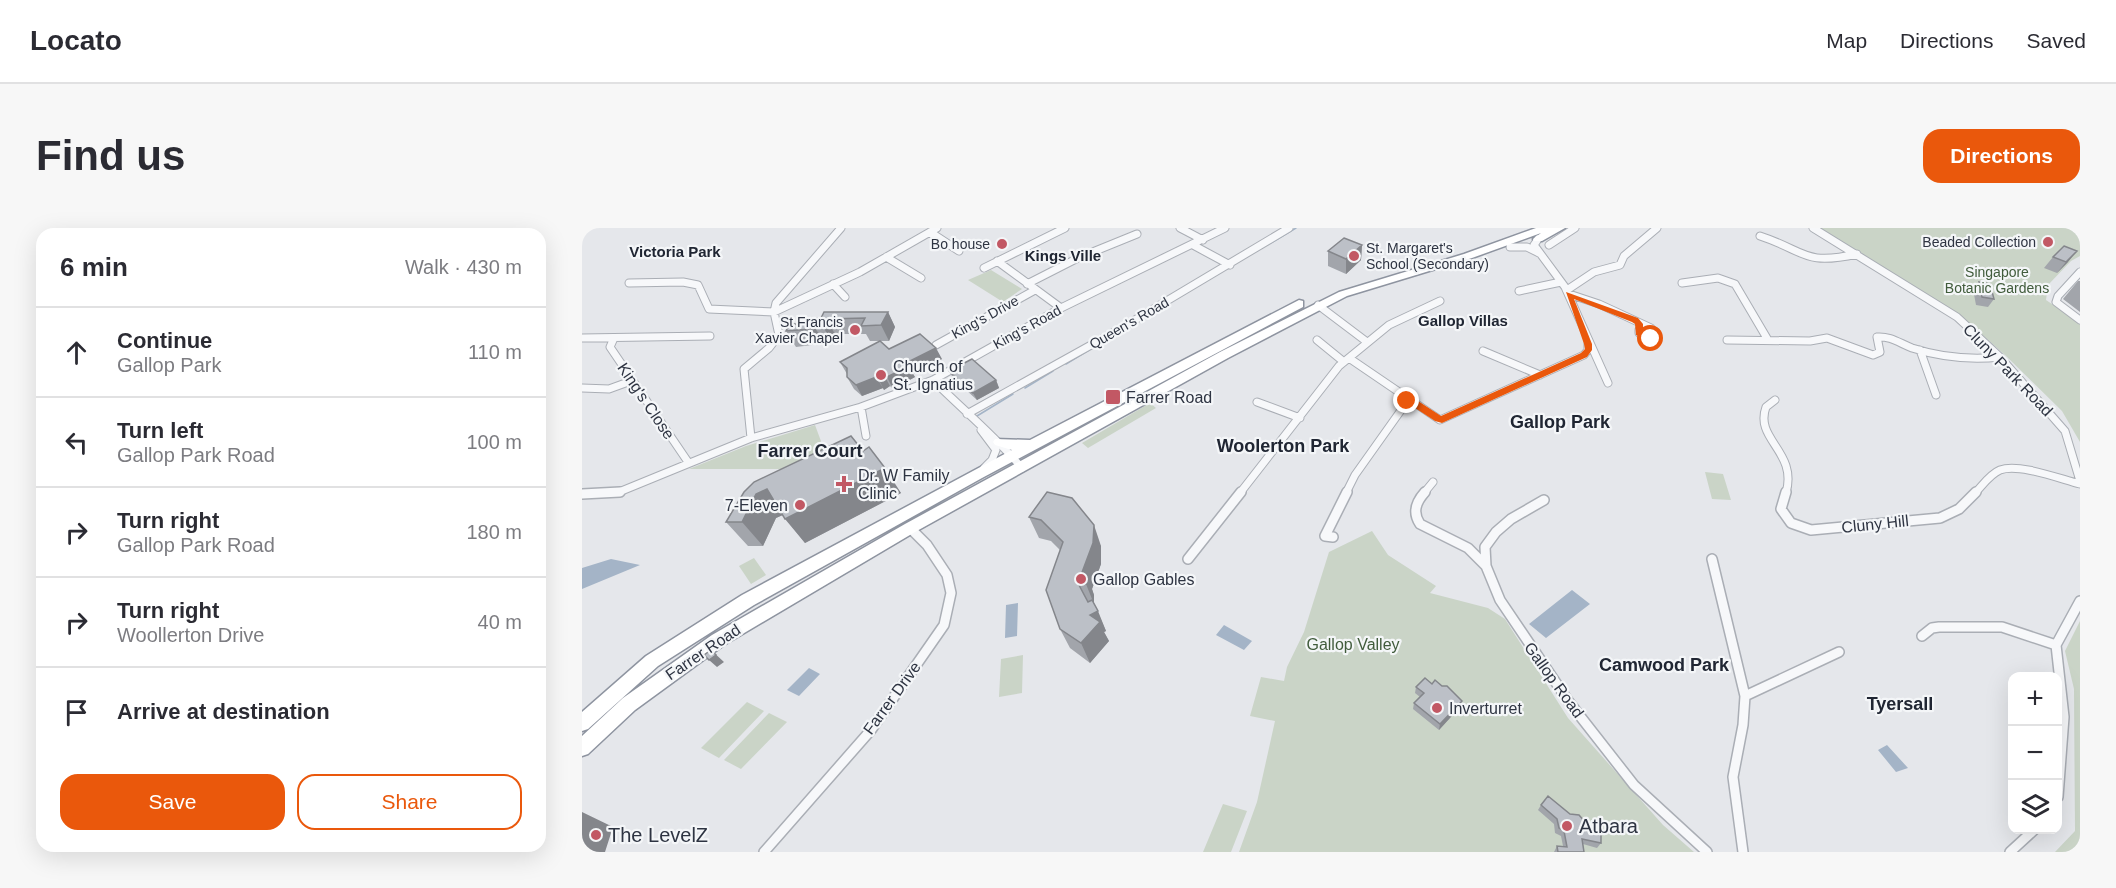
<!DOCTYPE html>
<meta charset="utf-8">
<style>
body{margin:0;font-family:Helvetica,sans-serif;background:#f7f7f7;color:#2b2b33}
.controls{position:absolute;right:18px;bottom:18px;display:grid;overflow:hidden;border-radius:12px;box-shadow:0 6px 24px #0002}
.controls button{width:54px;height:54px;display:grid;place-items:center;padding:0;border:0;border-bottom:2px solid #e1e1e2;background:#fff;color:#2b2b33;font:30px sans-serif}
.stop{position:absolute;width:18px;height:18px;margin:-14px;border:4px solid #ea580c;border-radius:50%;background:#fff}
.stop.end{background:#ea580c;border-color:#fff;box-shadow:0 2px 6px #0008}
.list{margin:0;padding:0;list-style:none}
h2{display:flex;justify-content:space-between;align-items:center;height:78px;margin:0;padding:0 24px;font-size:26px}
h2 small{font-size:20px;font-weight:400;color:#7c7c81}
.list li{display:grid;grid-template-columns:39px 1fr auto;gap:18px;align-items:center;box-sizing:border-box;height:90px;padding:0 24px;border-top:2px solid #e1e1e2}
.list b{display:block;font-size:22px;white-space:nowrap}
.list p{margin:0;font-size:20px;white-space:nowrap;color:#7c7c81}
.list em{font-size:20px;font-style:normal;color:#7c7c81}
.actions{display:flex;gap:12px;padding:18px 24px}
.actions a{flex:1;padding:14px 0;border:2px solid #ea580c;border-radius:18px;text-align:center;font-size:21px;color:#ea580c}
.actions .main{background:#ea580c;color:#fff}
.icon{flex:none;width:33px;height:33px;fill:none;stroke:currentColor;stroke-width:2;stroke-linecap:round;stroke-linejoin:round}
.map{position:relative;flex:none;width:1498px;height:624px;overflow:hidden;border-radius:18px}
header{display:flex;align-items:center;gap:36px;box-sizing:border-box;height:84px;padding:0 30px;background:#fff;border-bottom:2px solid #e1e1e2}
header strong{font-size:28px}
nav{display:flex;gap:33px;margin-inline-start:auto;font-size:21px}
.intro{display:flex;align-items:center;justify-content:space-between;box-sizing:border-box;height:144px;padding:0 36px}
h1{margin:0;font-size:42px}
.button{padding:15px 27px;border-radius:18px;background:#ea580c;color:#fff;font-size:21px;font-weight:700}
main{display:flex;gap:36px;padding:0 36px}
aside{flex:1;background:#fff;border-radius:18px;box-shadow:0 6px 24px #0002}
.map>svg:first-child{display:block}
</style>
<header>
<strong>Locato</strong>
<nav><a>Map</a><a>Directions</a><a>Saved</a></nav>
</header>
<div class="intro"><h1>Find us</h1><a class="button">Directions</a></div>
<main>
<aside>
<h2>6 min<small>Walk · 430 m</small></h2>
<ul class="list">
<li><svg class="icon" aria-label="ahead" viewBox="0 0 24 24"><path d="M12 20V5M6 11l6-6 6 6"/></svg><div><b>Continue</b><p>Gallop Park</p></div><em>110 m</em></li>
<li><svg class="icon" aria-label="left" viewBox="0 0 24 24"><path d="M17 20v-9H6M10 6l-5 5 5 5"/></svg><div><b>Turn left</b><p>Gallop Park Road</p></div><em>100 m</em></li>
<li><svg class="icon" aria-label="right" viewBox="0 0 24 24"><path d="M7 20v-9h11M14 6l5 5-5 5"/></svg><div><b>Turn right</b><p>Gallop Park Road</p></div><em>180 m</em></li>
<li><svg class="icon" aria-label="right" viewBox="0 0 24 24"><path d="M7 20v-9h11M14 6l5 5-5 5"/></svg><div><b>Turn right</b><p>Woollerton Drive</p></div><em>40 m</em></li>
<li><svg class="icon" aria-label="arrive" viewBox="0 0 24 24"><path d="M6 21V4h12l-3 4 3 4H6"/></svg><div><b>Arrive at destination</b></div></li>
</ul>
<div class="actions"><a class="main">Save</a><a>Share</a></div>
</aside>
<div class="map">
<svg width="1498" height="624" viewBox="0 0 1498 624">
<rect width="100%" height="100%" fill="#e5e7eb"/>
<path fill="#cad4c7" d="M1238,0H1498V28L1489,33L1466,57L1464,72L1498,95V214L1480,183L1423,127L1381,90Z
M409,42L440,61L421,74L386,52Z
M568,175L574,180L506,220L500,215Z
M233,197L246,232L219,241H107L164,218Z
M1123,244L1141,246L1149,272L1130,271Z
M790,303L806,327L854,358L848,365L906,380L923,391L986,490L1081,597L1112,624H657L675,574L693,493L668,488L679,449L702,453L705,439L722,404L747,324Z
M172,330L184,347L169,356L157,338Z
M1498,393V624H1473L1493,603L1492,461L1483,423Z
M441,427L440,465L417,469L419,431Z
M165,474L182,483L137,530L119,520Z
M187,485L205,494L159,541L142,532Z
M641,576L665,583L649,624H621Z"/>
<path fill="#a4b4c7" d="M29,331L58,337L0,361V340Z
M990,362L1008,376L964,410L947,396Z
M436,375L435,408L423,410L424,377Z
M642,397L670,413L662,422L634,407Z
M227,440L238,446L217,468L205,462Z
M1305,517L1326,540L1314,544L1296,522Z"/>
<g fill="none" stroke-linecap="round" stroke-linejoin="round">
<path stroke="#a4b4c7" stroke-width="1.5" d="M689,15L714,0
M484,136L507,122
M443,160L471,143
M395,188L431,166"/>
<g stroke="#aaaeb5" stroke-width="9">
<path id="street-far1" d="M598,0L621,12
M1231,0L1375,89L1418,129L1483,203L1498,253
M348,4L377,23
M1178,8C1224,23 1221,38 1275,26
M956,11L952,17L983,59L1026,155
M611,17L648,37
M967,17L993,0
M928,19H945L957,25
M304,29L339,50
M415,33L479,80
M402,40L483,0
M1498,44L1476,68L1474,74L1498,92
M47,55L101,54L116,57L127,81L192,84L278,44L355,0
M1100,55L1136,50L1153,56L1186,112
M251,56L263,69
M445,56L496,30L555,6
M985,62L1012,44L1038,37L1042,28L1075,0
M937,63L979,54
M987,66L1017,76L1069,100
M736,77L785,114
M1065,99L1074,104L1073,109L1063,110L1057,105V102Z
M0,110L128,108
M32,110L28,119L106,234
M735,112L762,134
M1145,112L1228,113L1245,110L1291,127L1298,124L1295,109C1309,108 1317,115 1330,120C1358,129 1388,132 1418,129
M354,117L453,62
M1338,122L1354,167
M901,123L958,147
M767,130L858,192L1002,127L1006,122V116
M351,152C381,182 413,208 440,240
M0,160L27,161L49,153
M1193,172L1184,179C1172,212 1216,223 1204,265
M675,174L718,190
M279,179L284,208
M385,186L536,102L707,0
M399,202L414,222L410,232L402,240
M169,210L162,141L187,120L197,107L192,84L194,75L259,0
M16,265L37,264L169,210L279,179L351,152L479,80L643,0
M658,265L757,138L807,97L858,73
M764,265L773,247L827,171
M842,265L851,254
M1393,265C1400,258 1408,246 1418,242C1437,235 1478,251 1498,256"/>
</g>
<g stroke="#aaaeb5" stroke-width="12">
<path id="street" d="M843,264C834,274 830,284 838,296L886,320L904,338
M1204,264L1199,281L1209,295L1229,302L1358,290L1377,281L1394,264
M0,266L38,264
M962,272L929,291L914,304L903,319L904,338L918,372L987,474L1052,557L1125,624
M751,309L743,308L765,264
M606,331L659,264
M1130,331L1163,468L1161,497L1151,549L1161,624
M1340,408L1350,400L1357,399H1420L1474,417
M1163,468L1257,424
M1476,569L1482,489L1474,417L1498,373
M182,624L289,502L362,397L369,365L365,347L345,317L328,300
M1428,624L1452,602"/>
</g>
<g stroke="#8e94a0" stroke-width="3">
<path id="highway" d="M954,0H983L960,13H952L951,11L959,5L890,30L765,68L646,130L333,304L142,417L53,482L6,526L0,528V508L41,470L130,407L323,296L638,124L757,64L882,26Z
M717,72L721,73V79L400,250L172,377L76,438L6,501L0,503V484L64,428L160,367L430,222L413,217L411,214L413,211L448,212Z"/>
</g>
<use href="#street-far1" stroke="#f7f8fa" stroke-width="7"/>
<use href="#street" stroke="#f7f8fa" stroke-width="9"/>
<use href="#highway" fill="#fff" fill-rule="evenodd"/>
</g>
<path fill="#a2a5ab" d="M780,17L779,32L764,46L746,38V23Z
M1471,29L1486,34L1475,45L1462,40Z
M1496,53H1498V84L1481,71Z
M1397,54L1412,71L1406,79L1394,77L1391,61Z
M306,84L313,99L307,113H288L284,106H253L249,112H241L238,116L214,119L204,103L216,96L239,90Z
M307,121L360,131L331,146L333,149L311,161L308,158L302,162L301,160L280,168L272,161L265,149V146L258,134Z
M367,143L414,152L417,160L395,172L371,150Z
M281,223L319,265L223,315L201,287L194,290L181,318H166L144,294Z
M465,264L519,318V336L510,361L512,367V376L524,403L522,404L527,413L508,435L488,420L478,401V322L469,313L457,310L447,289Z
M834,459L880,473L878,479L857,502L831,481L832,475L838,469L833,465Z
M959,577L998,601L1019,615L1015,620L1001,616L1002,624H972L975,618H981L979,608L973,605L972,596L956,582Z"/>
<path fill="#84868b" d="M780,17L779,32L764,46V31Z
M1495,23L1486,34L1475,45L1484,34Z
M306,84L313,99L307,113L299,97Z
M244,91L253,106L249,112L240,97Z
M231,97L241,112L238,116L229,101Z
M354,120L360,131L331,146L333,149L311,161L305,149L324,135Z
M302,147L308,158L302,162L296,150Z
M294,149L301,160L280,168L274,157Z
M414,152L417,160L395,172L391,165Z
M303,240L319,265L223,315L203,291Z
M185,261L205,285L194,290L181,318L160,294L174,266Z
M512,297L519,318V336L510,361L512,367V376L504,356L499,347Z
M516,383L524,403L522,404L527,413L508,435L499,415L508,387Z
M129,422L142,434L135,439L127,432Z
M880,473L878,479L857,502L858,496Z
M0,584L31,599L23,624H0Z"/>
<path fill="#bcc0c7" stroke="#84868b" stroke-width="1.5" d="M762,10L780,17L764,31L746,23Z
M1482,18L1495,23L1484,34L1471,29Z
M1397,54L1408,56L1412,71L1400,69Z
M242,84H306L299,97L279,98L283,90L244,91L240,97H231L229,101L204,103L208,96H216L219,90H239Z
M338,106L354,120L324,135L327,138L305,149L302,147L296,150L294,149L274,157L265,149V140L258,134L298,113L307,121Z
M390,131L414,152L391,165L367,143Z
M269,208L281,223L287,219L303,240L203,291L185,261L174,266L160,294H144L162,264L172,254Z
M465,264L490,270L512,297L511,315L499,347H504V356L497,357L506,374L510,372L516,383L508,387L518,394L499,415L478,401L464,362L481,314L459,292L447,289Z
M129,422L134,427L127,432L122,427Z
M843,450L850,456L853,452L860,458H865L880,473L858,496L832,475L842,465L834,459Z
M966,568L988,586L997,587L1003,594L997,601L1019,606V615L1000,611L1002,624H976L975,618L985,619L982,603L977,600L975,591L959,577Z"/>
<path fill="#ea580c" d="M984,64L1056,90L1061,96V104L1073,111L1069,113L1054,107L1053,96L1050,94L992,71L1010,116V122L1005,129L860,195L853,193L827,176L822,175L824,169H830L859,188L999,125L1003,121L1002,116Z"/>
<g fill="#c25864" stroke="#f4f6f8" stroke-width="2">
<circle cx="1466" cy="14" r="6"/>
<circle cx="420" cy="16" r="6"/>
<circle cx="772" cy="28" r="6"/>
<circle cx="273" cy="102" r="6"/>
<circle cx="299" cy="147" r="6"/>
<rect x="523" y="161" width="16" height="16" rx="3"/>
<path d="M259 247h6v6h6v6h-6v6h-6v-6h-6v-6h6z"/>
<circle cx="218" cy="277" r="6"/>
<circle cx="499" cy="351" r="6"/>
<circle cx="855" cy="480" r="6"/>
<circle cx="985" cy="598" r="6"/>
<circle cx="14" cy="607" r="6"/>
</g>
<g text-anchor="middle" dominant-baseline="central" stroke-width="4.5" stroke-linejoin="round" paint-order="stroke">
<g font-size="14" fill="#2e3442" stroke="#f4f6f8" text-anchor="end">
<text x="1454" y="14">Beaded Collection</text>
<text x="408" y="16">Bo house</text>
<text x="784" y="20" text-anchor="start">St. Margaret's<tspan x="784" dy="16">School (Secondary)</tspan></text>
<text x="261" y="94">St Francis<tspan x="261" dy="16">Xavier Chapel</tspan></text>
</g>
<g font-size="14" fill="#415c3c" stroke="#f4f6f8">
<text x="1415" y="44">Singapore<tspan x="1415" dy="16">Botanic Gardens</tspan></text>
</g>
<g font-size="14" fill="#2e3442" stroke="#f4f6f8">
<text transform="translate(403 89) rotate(-29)">King's Drive</text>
<text transform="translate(547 95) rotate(-30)">Queen's Road</text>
<text transform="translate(445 99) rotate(-29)">King's Road</text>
</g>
<g font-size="15" font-weight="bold" fill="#202633" stroke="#f4f6f8">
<text x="93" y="23">Victoria Park</text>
<text x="481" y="27">Kings Ville</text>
<text x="881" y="92">Gallop Villas</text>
</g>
<g font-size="16" fill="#2e3442" stroke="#f4f6f8" text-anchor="start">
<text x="311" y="138">Church of<tspan x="311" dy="18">St. Ignatius</tspan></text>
<text x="544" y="169">Farrer Road</text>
<text x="276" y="247">Dr. W Family<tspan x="276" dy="18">Clinic</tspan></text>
<text x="206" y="277" text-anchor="end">7-Eleven</text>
<text x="511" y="351">Gallop Gables</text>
<text x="867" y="480">Inverturret</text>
</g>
<g font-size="16" fill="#2e3442" stroke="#f4f6f8">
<text transform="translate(1426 142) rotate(46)">Cluny Park Road</text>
<text transform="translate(64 173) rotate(56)">King's Close</text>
<text transform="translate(1293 296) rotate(-6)">Cluny Hill</text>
<text transform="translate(121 424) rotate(-34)">Farrer Road</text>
<text transform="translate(972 452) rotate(54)">Gallop Road</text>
<text transform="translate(310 470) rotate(-54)">Farrer Drive</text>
</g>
<g font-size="16" fill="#415c3c" stroke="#f4f6f8">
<text x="771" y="416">Gallop Valley</text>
</g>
<g font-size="18" font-weight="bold" fill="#202633" stroke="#f4f6f8">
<text x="978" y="194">Gallop Park</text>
<text x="701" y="218">Woolerton Park</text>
<text x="228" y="223">Farrer Court</text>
<text x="1082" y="437">Camwood Park</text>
<text x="1318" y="476">Tyersall</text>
</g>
<g font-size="20" fill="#2e3442" stroke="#f4f6f8" text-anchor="start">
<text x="997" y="598">Atbara</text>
<text x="26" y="607">The LevelZ</text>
</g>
</g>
</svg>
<div class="controls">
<button>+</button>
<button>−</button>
<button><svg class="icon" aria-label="layers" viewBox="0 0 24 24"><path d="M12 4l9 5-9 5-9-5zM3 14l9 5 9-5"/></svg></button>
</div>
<div class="stop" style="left:1069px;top:111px"></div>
<div class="stop end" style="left:825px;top:173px"></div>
</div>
</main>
